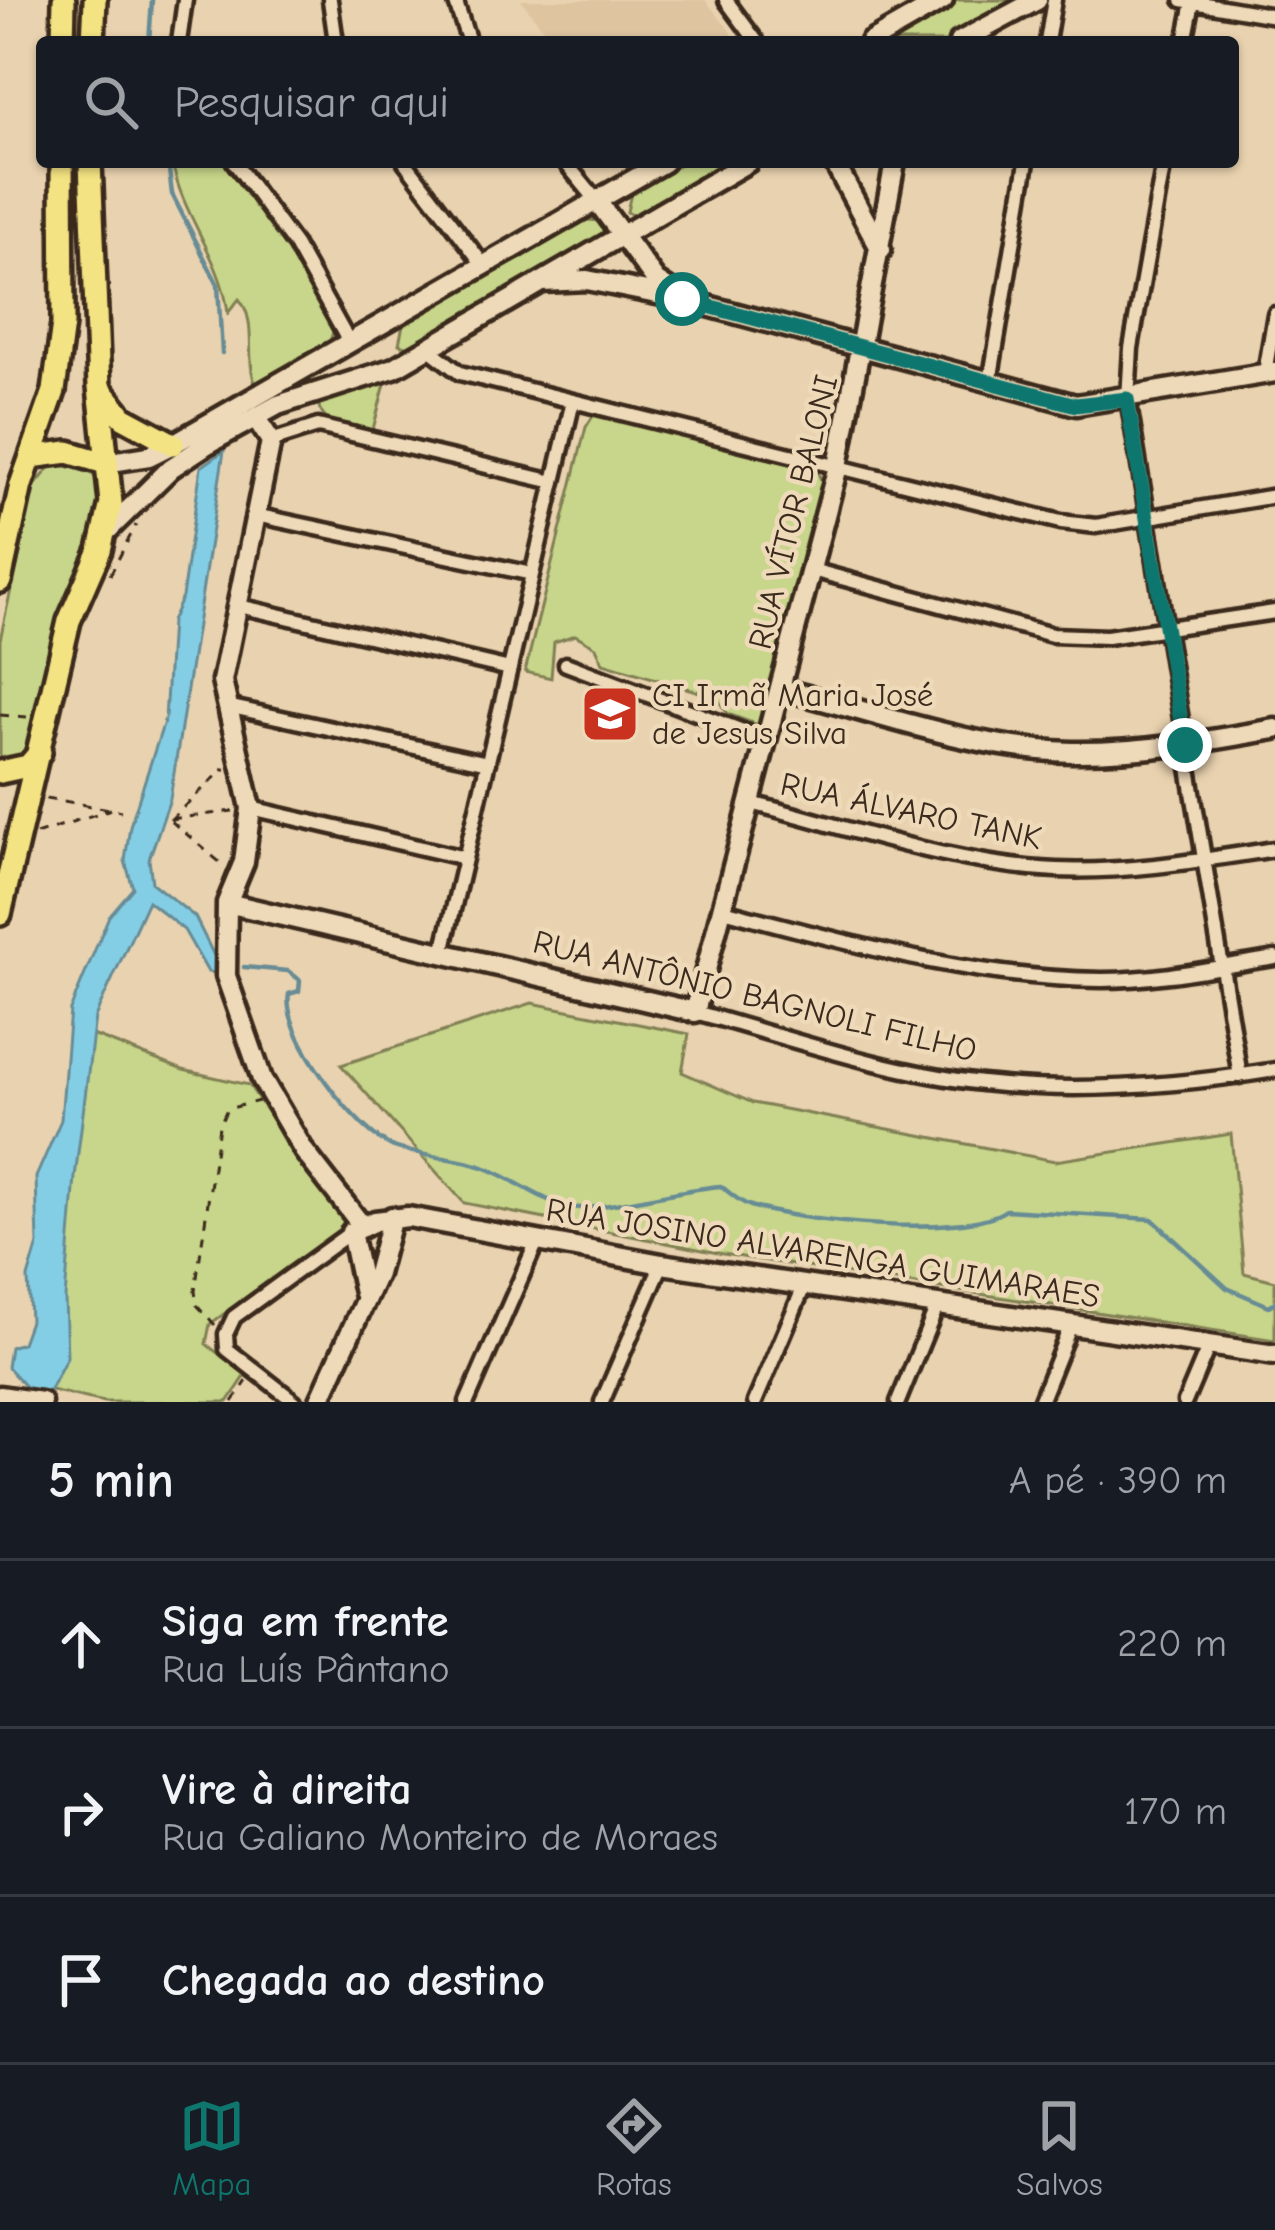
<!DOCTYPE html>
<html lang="pt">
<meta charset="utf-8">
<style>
body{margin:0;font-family:"Comic Neue",sans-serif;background:#242831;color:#f1f3f6}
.stop{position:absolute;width:36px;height:36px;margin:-27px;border:9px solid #0f766e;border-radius:50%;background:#fff}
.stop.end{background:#0f766e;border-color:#fff;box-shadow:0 3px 12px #0008}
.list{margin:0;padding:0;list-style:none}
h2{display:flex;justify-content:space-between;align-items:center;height:156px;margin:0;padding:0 48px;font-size:51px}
h2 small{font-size:39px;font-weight:400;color:#9ea1a6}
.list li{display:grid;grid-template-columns:78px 1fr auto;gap:36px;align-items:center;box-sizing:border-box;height:168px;padding:0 48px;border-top:3px solid #363941}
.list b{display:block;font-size:45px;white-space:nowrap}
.list p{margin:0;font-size:39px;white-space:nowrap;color:#9ea1a6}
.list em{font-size:39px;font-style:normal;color:#9ea1a6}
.icon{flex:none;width:66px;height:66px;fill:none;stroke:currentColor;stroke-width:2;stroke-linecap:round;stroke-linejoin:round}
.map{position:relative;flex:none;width:1275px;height:1402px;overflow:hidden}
.search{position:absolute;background:#171b24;box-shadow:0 3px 9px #0004;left:36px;right:36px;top:36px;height:132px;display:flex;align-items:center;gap:30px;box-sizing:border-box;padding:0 42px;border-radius:12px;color:#9ea1a6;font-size:45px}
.sheet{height:660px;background:#171b24}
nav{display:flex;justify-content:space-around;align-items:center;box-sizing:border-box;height:168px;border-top:3px solid #363941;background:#171b24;font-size:33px;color:#9ea1a6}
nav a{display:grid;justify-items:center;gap:6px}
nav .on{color:#0f766e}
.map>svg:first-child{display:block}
</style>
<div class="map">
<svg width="1275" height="1402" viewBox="0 0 1275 1402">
<rect width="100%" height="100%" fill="#e9d2af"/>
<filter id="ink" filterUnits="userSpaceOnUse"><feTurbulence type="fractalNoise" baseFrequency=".00833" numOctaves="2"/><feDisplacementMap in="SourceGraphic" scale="24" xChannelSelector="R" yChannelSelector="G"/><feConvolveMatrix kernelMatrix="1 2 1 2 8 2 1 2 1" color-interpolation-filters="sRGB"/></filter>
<g filter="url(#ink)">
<path fill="#dec49f" d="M521,0H705L739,42H553Z"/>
<path fill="#c7d68a" stroke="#818054" stroke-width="3" d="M954,0H1028L951,42H886Z
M172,162H223L312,279L335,326L330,341L255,383C245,357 258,321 239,299L228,313C222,259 182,216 172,162Z
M684,162H738L638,218L627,212L631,193Z
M587,220L600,221L604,228L598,241L414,349L399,344L403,325Z
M386,380L372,433C349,428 323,429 318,403Z
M605,411L815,466L822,482L763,727L728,714L716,697L603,663L596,647L575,635L554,642L551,678L525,672L586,427L593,416Z
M67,464L85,466L105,488L104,521L67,592L27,746L20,758L0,762V640L33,488L51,466Z
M532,1003L689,1034L682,1072L753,1103L1055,1161L1231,1134L1244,1273L1275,1281V1340L723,1254L464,1203L341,1065Z
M90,1034L183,1070L249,1085L298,1158L348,1218L343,1227L210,1324L206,1344L246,1375L228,1402H104L46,1389Z"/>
<path fill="#84cee5" stroke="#678c95" stroke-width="3" d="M224,451L170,799L149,859L152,883L195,917L223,974L208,972L184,930L148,901L95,1017L75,1177L65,1298L67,1357L46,1397L32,1394L7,1367L10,1347L22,1343L30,1321L28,1278L38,1244L36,1177L61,1120L70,1010L109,916L133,888L125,861L130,826L165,719L171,621L182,597L201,467Z"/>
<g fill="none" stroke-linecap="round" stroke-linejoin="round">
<path stroke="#678c95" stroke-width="4.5" d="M149,42L152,0
M168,162L172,194L218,285L222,353
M244,967L288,971L300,980L299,991L289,994C281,1034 357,1133 394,1147C422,1157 455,1157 483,1167C516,1178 549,1210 585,1208C630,1204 675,1190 721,1186C730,1193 740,1203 751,1206C801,1222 964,1239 1006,1210L1152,1219L1227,1288L1269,1306L1275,1302"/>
<g stroke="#3b2a1e" stroke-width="21">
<path id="street" d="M330,0L336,42
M455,0L469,42
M726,0L757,42
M1182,0L1275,16
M179,42L185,0
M1047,42L1054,0
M1185,42L1193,2
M234,162L295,245L350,344
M405,162L485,267
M565,162L597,201
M1164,162L1131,348L1128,399L1240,1076
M429,349L460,373L1061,522L1096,526L1275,496
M1265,373L1275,314
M990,382L1027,162
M271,441L318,426L554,482
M260,516L532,574
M812,570L1052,635L1107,637L1275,612
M239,606L510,669
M566,664L767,740
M227,706L488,763
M751,803C850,828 953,865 1056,870C1129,873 1203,860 1275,849
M251,808L465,858
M723,910C848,943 971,979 1102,980C1159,980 1218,967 1275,958
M443,952L573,401
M695,1012C789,1038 885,1072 982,1083C1080,1094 1178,1086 1275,1070
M295,1402L227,1349L226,1334L234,1317L351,1232
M467,1402L538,1239
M602,1402L662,1264
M755,1402L805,1284
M898,1402L938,1304
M1040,1402L1072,1322
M1185,1402L1209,1345"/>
</g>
<g stroke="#3b2a1e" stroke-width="27">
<path id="secondary" d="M870,42L943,0
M959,42L1037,0
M834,162L881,250
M597,201L656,281L674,293
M542,282L587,280L682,299L1076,405L1275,372
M256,418L271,441L222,681L251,808L244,862L227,903L226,976L262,1079L304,1151L363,1227
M105,463L149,456L173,444L664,162
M106,532L171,468L206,445L278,405L394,368L748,162
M781,689C874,712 975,750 1072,752C1141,753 1208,741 1275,729
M227,903L695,1012L838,466L895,162
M364,1293L351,1232L375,1221L408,1217L662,1264L1275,1355
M0,1396L41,1402
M319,1402L377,1274L392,1217"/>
</g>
<g stroke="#3b2a1e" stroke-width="30">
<path id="primary" d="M63,42L64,0
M93,42L95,0
M99,387L123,417L173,444
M31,457L68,452L105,463
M0,581L21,485L54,391L63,324L62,162
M0,772L28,766L40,752
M0,914L69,621L100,550L111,503L99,387L90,162"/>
</g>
<path stroke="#3b2a1e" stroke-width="3" stroke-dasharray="9 9" stroke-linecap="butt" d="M110,575L136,525
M0,715L28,717
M46,798L121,811
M171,819L233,811
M170,820L225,768
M171,821L223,865
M36,834L111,809
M215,1325L197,1305L195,1291L219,1126L227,1109L259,1101
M233,1402L247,1381"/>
<use href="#street" stroke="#eed9b8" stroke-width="12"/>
<use href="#secondary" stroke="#eed9b8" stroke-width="18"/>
<use href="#primary" stroke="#f4e382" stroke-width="21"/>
</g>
</g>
<g fill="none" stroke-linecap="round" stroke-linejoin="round" filter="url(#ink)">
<path stroke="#0f766e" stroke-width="15" d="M682,299L1076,405L1127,399L1185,745"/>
</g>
<defs>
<g id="school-square" transform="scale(3)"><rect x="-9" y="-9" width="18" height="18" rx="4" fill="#c8321e" stroke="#eed9b8"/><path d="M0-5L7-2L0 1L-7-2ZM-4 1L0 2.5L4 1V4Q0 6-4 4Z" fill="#fff"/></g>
</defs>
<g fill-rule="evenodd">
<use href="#school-square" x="610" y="714"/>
</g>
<g text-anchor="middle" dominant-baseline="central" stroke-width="9" stroke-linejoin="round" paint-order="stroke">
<g font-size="33" fill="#3b2a1e" stroke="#eed9b8">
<text transform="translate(793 512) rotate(-76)">RUA VÍTOR BALONI</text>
<text transform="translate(911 811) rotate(12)">RUA ÁLVARO TANK</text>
<text transform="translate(755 996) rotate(14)">RUA ANTÔNIO BAGNOLI FILHO</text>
<text transform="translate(823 1253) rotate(9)">RUA JOSINO ALVARENGA GUIMARAES</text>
</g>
<g font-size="33" fill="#3b2a1e" stroke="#eed9b8" text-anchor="start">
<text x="652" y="695">CI Irmã Maria José<tspan x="652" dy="38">de Jesus Silva</tspan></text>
</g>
</g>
</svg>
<div class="stop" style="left:682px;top:299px"></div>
<div class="stop end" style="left:1185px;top:745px"></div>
<div class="search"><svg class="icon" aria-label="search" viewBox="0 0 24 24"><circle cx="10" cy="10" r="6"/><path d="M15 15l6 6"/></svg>Pesquisar aqui</div>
</div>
<section class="sheet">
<h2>5 min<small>A pé · 390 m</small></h2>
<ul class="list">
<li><svg class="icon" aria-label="ahead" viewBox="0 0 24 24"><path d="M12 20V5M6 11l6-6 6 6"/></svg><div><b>Siga em frente</b><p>Rua Luís Pântano</p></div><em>220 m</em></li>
<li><svg class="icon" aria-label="right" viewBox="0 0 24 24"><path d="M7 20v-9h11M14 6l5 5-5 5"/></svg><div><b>Vire à direita</b><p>Rua Galiano Monteiro de Moraes</p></div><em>170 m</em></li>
<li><svg class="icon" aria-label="arrive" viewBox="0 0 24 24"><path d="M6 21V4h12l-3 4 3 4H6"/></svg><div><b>Chegada ao destino</b></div></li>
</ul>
</section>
<nav>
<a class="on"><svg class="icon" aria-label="map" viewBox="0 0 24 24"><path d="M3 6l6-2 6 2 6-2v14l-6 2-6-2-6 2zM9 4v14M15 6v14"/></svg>Mapa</a>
<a><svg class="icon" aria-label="directions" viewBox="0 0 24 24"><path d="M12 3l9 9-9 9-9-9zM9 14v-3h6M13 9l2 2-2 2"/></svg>Rotas</a>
<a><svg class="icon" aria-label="saved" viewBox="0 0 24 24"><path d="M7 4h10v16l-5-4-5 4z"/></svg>Salvos</a>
</nav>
